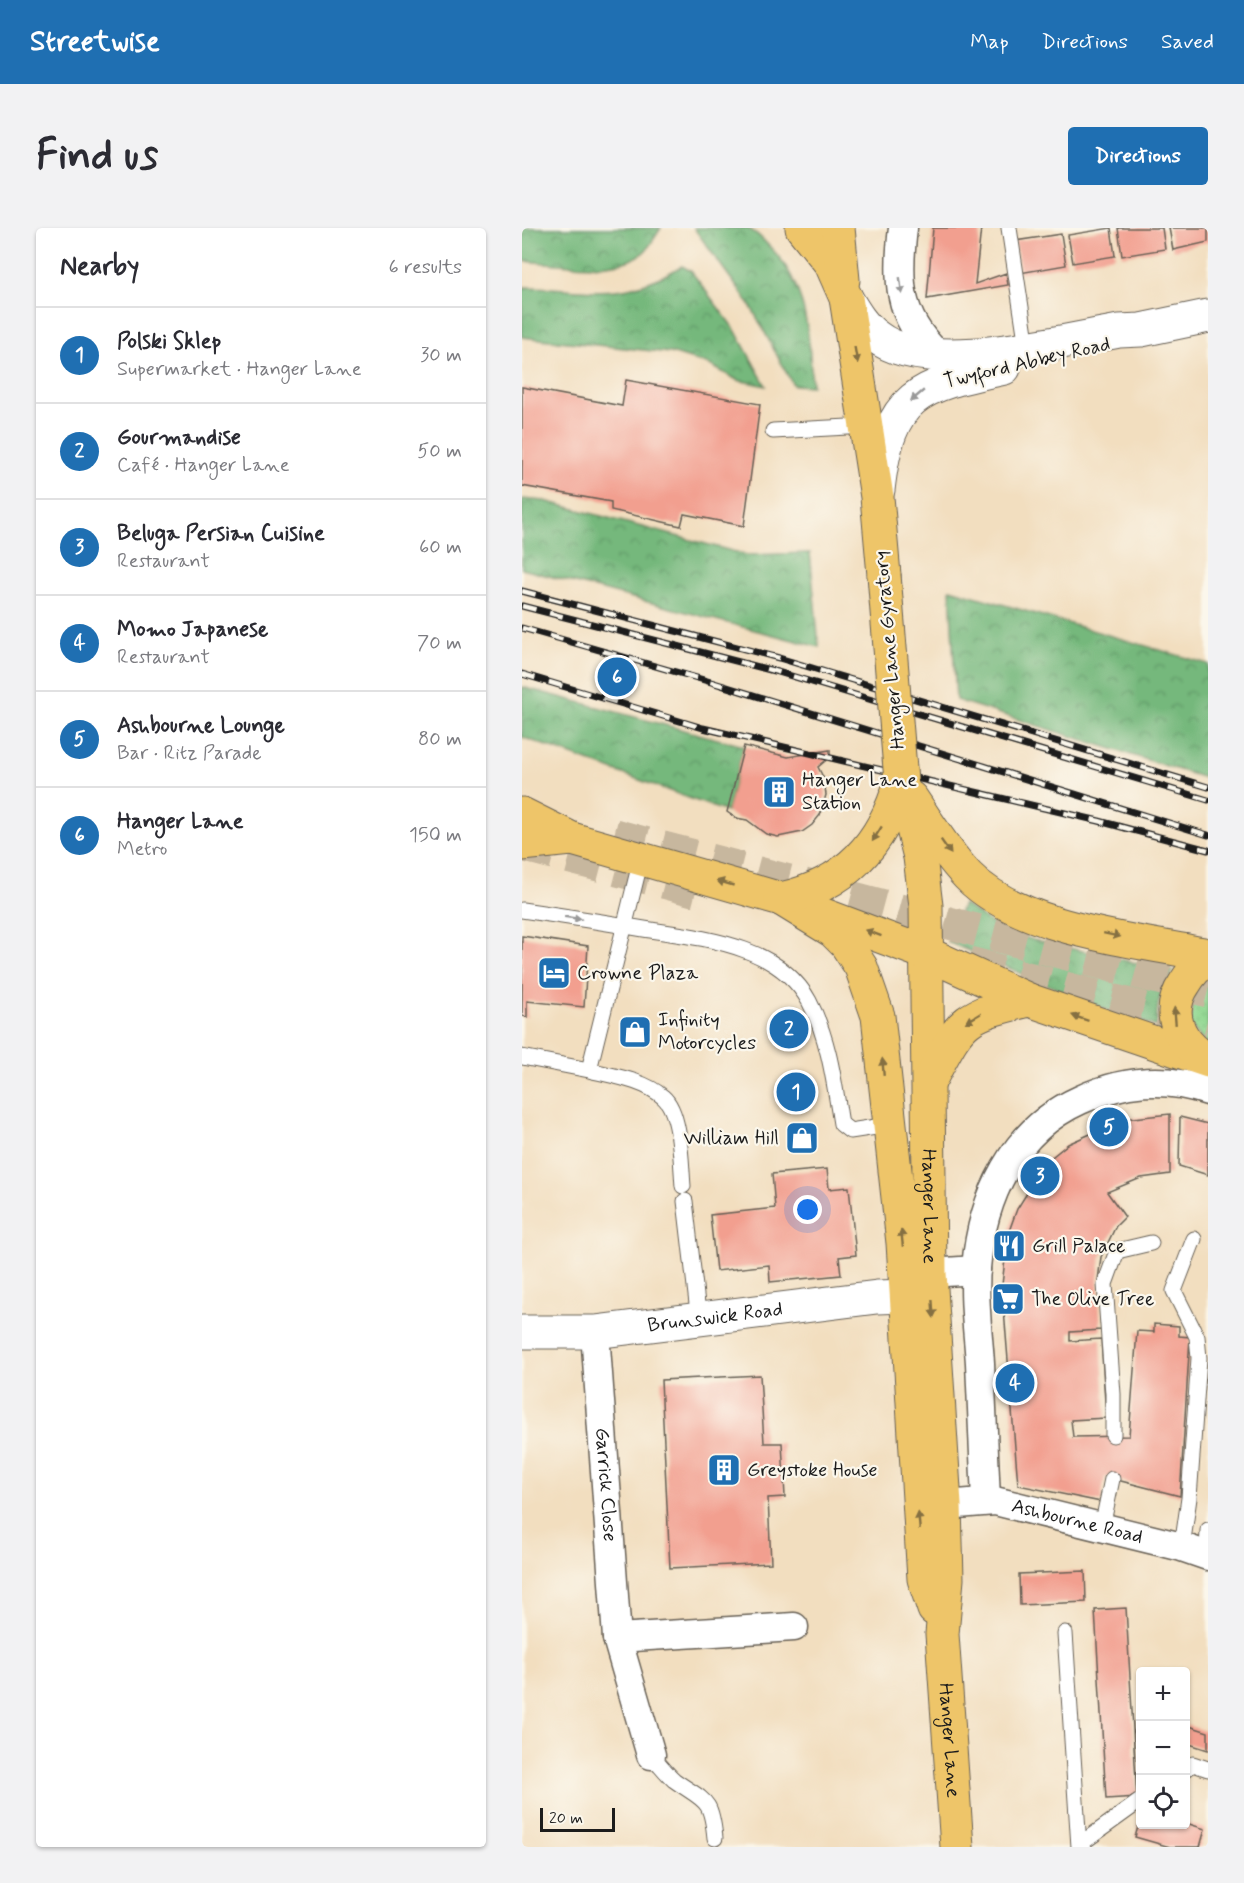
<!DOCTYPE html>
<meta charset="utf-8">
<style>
body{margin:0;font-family:Mynerve,sans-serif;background:#f2f2f3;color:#2b2b33}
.controls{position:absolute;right:18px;bottom:18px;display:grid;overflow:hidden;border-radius:6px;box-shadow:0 2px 4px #0004}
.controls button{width:54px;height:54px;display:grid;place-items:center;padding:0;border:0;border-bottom:2px solid #e1e1e2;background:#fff;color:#2b2b33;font:30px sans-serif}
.scale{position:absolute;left:18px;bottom:15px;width:75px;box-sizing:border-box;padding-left:6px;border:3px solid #1c1c1c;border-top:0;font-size:16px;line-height:21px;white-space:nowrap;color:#1c1c1c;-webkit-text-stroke:4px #fbf7ec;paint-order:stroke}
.you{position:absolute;left:286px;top:982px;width:21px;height:21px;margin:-15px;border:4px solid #fff;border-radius:50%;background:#1a73e8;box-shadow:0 0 0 9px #1a73e833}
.badge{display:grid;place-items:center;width:39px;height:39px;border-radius:50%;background:#1f6fb2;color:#fff;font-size:20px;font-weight:700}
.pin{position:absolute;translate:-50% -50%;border:3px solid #fff;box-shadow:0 2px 6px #0006}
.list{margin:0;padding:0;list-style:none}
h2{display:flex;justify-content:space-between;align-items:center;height:78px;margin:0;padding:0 24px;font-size:26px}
h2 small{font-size:20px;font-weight:400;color:#7c7c81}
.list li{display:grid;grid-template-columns:39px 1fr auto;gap:18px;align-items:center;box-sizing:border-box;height:96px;padding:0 24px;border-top:2px solid #e1e1e2}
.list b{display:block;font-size:22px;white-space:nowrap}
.list p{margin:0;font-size:20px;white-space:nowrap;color:#7c7c81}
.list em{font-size:20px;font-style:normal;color:#7c7c81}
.icon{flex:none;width:33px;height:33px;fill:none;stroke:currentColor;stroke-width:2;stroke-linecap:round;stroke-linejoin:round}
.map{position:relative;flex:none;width:686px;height:1619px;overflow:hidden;border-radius:6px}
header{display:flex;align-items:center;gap:36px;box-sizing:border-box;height:84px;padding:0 30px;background:#1f6fb2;color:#fff}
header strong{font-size:28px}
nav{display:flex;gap:33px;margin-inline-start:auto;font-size:21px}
.intro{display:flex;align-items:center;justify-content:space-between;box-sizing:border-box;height:144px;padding:0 36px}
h1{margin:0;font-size:42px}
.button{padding:15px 27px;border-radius:6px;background:#1f6fb2;color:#fff;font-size:21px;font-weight:700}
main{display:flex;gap:36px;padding:0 36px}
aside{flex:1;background:#fff;border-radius:6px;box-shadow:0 2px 4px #0004}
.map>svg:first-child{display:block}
</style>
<header>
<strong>Streetwise</strong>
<nav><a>Map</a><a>Directions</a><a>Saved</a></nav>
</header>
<div class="intro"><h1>Find us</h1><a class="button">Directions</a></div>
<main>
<aside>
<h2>Nearby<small>6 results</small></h2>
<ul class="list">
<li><span class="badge">1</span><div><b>Polski Sklep</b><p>Supermarket · Hanger Lane</p></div><em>30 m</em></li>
<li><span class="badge">2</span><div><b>Gourmandise</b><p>Café · Hanger Lane</p></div><em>50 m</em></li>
<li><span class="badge">3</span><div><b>Beluga Persian Cuisine</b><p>Restaurant</p></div><em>60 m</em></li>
<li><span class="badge">4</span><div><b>Momo Japanese</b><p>Restaurant</p></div><em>70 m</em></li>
<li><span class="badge">5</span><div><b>Ashbourne Lounge</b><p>Bar · Ritz Parade</p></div><em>80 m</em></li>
<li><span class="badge">6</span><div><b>Hanger Lane</b><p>Metro</p></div><em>150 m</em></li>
</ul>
</aside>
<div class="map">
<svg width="686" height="1619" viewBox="0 0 686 1619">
<defs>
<pattern id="grass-dots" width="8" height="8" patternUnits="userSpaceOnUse" patternTransform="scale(1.5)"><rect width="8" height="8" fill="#92d892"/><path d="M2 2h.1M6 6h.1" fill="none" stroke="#7db97d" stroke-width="1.8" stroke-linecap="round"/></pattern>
<pattern id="forest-crowns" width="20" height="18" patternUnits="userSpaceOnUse" patternTransform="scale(1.5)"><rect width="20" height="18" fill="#75b87c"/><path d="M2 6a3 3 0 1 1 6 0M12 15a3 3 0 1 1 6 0" fill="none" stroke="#5f9565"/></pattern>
</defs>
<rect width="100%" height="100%" fill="#fbf7ec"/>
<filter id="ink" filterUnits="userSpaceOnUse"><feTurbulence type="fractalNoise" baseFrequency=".0167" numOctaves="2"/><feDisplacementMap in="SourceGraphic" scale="12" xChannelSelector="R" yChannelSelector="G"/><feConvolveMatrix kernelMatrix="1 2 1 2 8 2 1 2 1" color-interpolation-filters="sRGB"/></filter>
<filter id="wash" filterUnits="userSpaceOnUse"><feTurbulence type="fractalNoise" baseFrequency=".008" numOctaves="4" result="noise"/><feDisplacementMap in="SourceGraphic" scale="24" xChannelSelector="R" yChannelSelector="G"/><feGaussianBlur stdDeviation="1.35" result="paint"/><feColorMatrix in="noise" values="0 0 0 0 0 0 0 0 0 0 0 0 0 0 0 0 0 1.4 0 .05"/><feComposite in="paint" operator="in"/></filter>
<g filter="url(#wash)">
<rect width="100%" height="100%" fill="#f2debf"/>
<path fill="url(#grass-dots)" stroke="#577a57" stroke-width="1.5" d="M686,757V818L668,797C669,780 669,766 686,757Z"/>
<path fill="url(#forest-crowns)" stroke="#486a4c" stroke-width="1.5" d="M0,0H139C134,7 129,17 123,23C99,47 31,35 0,33Z
M172,0C187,0 208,0 223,0C233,2 241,12 248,19C286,57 287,108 290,158L271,157L228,77Z
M160,38L169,43L213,102L244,158L215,152L188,137L149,125L0,109V59C69,59 95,76 160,38Z
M0,271L23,273L225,327L288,325L297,419L0,341Z
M428,361L686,436V551L434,472Z
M0,459L222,518L205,584L0,509Z
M441,676L477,700L511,712L651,743C638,763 634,776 635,799L580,780L426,714Z"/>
<g id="blocks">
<path fill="#f29f8f" d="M411,0H459L453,56L484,45L486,57L405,71Z
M589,0L593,28L551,35L546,7Z
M596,0H640L643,21L600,28Z
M647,0H686V14L651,22Z
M539,6L544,37L498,45L493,13Z
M104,152L238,176L222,298L162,286L159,298L89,282V274L0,258V159L100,178Z
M222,518L266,529L308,522V529L296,539L302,551L304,567L298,587L290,597L280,604L256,609L244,606L225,592L214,590L205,584Z
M0,708L66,718L62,779L5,773V789L0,788Z
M648,886V946L619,950L585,964L603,989L594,998L579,1029L576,1052L579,1102L548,1104V1113L579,1111L584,1190L549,1192L551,1209L607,1208L615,1103L632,1104V1096L657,1098V1108L668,1109L658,1268L583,1249L579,1274L496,1257L480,1057L486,1006L495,981L525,933L546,916L602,891Z
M658,889L686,896V947L657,938Z
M305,941L307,961L327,959L334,1027L317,1029L319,1047L248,1054L247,1037L194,1043L188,987L253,980L250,946Z
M238,1147L242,1215H260L263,1269L246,1270L249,1335L148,1340L139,1152Z
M563,1343L564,1374L498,1377L497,1346Z
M604,1380L615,1569L584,1571L573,1382Z
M664,1497L686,1504V1522L664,1515Z
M618,1592V1596L664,1595L683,1601L678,1619H648L613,1609Z"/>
</g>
</g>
<g filter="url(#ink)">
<use href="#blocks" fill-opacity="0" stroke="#676055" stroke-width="1.5"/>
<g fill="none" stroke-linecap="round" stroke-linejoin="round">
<path stroke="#c7b79e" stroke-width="33" stroke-dasharray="33 16" stroke-linecap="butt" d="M92,607L686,763
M0,617L179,664
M447,735L686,797"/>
<g stroke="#676055" stroke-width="17">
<path id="service" d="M487,0L505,119
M251,203L345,198
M0,682C41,688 81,694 122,701C179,710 256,716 287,773C307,811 312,853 319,896L328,903L367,897
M0,829L67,842L119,631
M67,842C91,848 122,852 141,869C159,884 159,935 161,958
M163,973L177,1093
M591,1207V1166L583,1056L595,1023L629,1015
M580,1299L590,1251
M660,1319L667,1270L677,1130L675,1109L652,1063L672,1011
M685,1327L686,1302
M543,1405L557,1619
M129,1527C137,1535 144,1545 152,1552C183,1574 189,1569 193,1610
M664,1541L671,1536L686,1541
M557,1617L618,1573"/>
</g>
<g stroke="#676055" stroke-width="31">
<g id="minor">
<path d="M381,0C375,50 375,88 414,125"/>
<path d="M408,1045L454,1042"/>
<path id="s1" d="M73,1104L95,1410L129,1527"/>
<path d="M464,1272C462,1226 460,1181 458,1135C456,1104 451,1071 454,1040C460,969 491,902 558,872C601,852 642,848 686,863"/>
<path id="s2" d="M423,1277L473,1273L660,1319L686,1328"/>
<path d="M95,1410L272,1399"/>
</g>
</g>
<g stroke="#676055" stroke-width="35">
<g id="tertiary">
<path d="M324,70C332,84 341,99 355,109C404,148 539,113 597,103L619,102L686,88"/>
<path d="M356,262C367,165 396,158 482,140"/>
<path id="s3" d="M0,1104H73L355,1069L385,1068"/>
</g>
</g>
<g stroke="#676055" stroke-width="35">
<g id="trunk">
<path d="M280,0L309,36L324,70L355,269L362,347"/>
<path d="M316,0L321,52"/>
<path id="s4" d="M379,553L398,629L404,678L408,1045L423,1277L425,1351L420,1406L435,1619"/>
<path d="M389,570C407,596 424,625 446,648C499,702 613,712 686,727"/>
<path d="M0,586L50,611L259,671L406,726L507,772L686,833"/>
<path d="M0,616L50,611"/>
<path d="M259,671L311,703L324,716L339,739L356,788L381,1015L402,1351L412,1381"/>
<path d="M259,671C324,657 361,616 379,553"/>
<path d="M682,830C655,811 643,784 663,755C669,745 676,737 686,731"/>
<path d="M408,852C440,791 439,788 507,772"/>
</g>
</g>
<use href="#service" stroke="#fff" stroke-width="15"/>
<use href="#minor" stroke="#fff" stroke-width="28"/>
<use href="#tertiary" stroke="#fff" stroke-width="33"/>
<use href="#trunk" stroke="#eec569" stroke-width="33"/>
<g stroke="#1c1c1c" stroke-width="7">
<path id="rail" d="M0,363L257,430L686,559
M0,378L256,444L686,572
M0,400L189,454L686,607
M0,446L181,500L577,593L686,622"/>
</g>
<use href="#rail" stroke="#fbf7ec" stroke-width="4.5" stroke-dasharray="14" stroke-linecap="butt"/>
<g stroke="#676055" stroke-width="35" stroke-linecap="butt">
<path id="trunk-bridge" d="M362,347L379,553"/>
</g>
<use href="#trunk-bridge" stroke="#eec569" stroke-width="33"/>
</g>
<defs><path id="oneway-solid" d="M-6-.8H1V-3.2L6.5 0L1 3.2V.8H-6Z" transform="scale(1.5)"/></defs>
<g fill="#999">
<use href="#oneway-solid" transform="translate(379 58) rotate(82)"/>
<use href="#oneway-solid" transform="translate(395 168) rotate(140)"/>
<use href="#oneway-solid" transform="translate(51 690) rotate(8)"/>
</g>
<g fill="#857042">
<use href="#oneway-solid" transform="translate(334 127) rotate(80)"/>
<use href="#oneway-solid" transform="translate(355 606) rotate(122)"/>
<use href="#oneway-solid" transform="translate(424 619) rotate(55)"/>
<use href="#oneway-solid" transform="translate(203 655) rotate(-164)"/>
<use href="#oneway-solid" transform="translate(351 705) rotate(-160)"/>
<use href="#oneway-solid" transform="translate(590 707) rotate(12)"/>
<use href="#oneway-solid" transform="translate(653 788) rotate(-95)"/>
<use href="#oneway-solid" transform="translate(451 790) rotate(149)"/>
<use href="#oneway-solid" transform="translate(558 790) rotate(-161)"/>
<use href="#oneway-solid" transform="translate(361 839) rotate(-95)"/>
<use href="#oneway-solid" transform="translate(380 1010) rotate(-96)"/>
<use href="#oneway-solid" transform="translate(411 1081) rotate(86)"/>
<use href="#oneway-solid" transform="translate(397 1293) rotate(-95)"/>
</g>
</g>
<defs>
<g id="building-square" transform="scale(1.725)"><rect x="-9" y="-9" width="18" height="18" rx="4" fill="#1f6fb2" stroke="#fbf7ec"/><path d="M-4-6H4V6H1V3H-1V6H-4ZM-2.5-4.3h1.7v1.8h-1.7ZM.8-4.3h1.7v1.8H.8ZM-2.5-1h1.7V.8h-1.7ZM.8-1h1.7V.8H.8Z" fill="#fff"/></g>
<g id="hotel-square" transform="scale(1.725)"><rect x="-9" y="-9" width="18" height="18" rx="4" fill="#1f6fb2" stroke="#fbf7ec"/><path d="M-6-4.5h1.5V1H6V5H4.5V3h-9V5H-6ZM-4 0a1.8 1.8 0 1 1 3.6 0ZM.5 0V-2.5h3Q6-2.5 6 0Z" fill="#fff"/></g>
<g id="shop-square" transform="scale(1.725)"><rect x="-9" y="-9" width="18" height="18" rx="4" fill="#1f6fb2" stroke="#fbf7ec"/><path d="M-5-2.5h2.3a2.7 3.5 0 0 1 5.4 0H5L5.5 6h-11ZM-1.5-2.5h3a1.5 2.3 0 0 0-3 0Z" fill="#fff"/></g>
<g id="restaurant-square" transform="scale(1.725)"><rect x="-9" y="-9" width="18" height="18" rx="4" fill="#1f6fb2" stroke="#fbf7ec"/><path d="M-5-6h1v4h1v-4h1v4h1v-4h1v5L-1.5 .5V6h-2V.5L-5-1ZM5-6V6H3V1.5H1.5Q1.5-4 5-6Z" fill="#fff"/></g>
<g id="supermarket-square" transform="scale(1.725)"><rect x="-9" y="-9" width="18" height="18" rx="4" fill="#1f6fb2" stroke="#fbf7ec"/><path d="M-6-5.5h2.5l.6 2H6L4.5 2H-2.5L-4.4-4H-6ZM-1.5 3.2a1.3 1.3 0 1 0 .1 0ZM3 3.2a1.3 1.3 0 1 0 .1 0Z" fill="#fff"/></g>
</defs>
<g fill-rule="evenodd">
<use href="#building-square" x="257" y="564"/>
<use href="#hotel-square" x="32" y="745"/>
<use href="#shop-square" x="113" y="804"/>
<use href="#shop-square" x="280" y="910"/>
<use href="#restaurant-square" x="487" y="1018"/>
<use href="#supermarket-square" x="486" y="1071"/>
<use href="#building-square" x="202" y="1242"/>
</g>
<g text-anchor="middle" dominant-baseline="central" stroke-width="4.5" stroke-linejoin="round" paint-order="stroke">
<g font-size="20" fill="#1c1c1c" stroke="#fbf7ec">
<text transform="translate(505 135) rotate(-13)">Twyford Abbey Road</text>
<text transform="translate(368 422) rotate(-95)">Hanger Lane Gyratory</text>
<text stroke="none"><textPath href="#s4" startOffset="428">Hanger Lane</textPath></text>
<text stroke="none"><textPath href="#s3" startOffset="194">Brunswick Road</textPath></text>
<text stroke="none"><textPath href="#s1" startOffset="153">Garrick Close</textPath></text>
<text stroke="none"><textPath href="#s2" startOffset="135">Ashbourne Road</textPath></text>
<text stroke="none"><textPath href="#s4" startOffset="963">Hanger Lane</textPath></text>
</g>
<g font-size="20" fill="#1c1c1c" stroke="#fbf7ec" text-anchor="start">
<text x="280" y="552">Hanger Lane<tspan x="280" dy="23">Station</tspan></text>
<text x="55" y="745">Crowne Plaza</text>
<text x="136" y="792">Infinity<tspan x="136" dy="23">Motorcycles</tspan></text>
<text x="257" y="910" text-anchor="end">William Hill</text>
<text x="510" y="1018">Grill Palace</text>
<text x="509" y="1071">The Olive Tree</text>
<text x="225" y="1242">Greystoke House</text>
</g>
</g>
</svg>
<div class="controls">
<button>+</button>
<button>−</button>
<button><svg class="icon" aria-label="locate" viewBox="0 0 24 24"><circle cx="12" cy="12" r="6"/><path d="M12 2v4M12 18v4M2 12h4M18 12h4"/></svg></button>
</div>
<div class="scale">20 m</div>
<div class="you"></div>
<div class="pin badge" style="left:274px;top:864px">1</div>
<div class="pin badge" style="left:267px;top:801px">2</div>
<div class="pin badge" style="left:518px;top:948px">3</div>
<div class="pin badge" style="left:493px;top:1155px">4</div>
<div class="pin badge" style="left:587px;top:899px">5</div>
<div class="pin badge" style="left:95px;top:449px">6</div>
</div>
</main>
